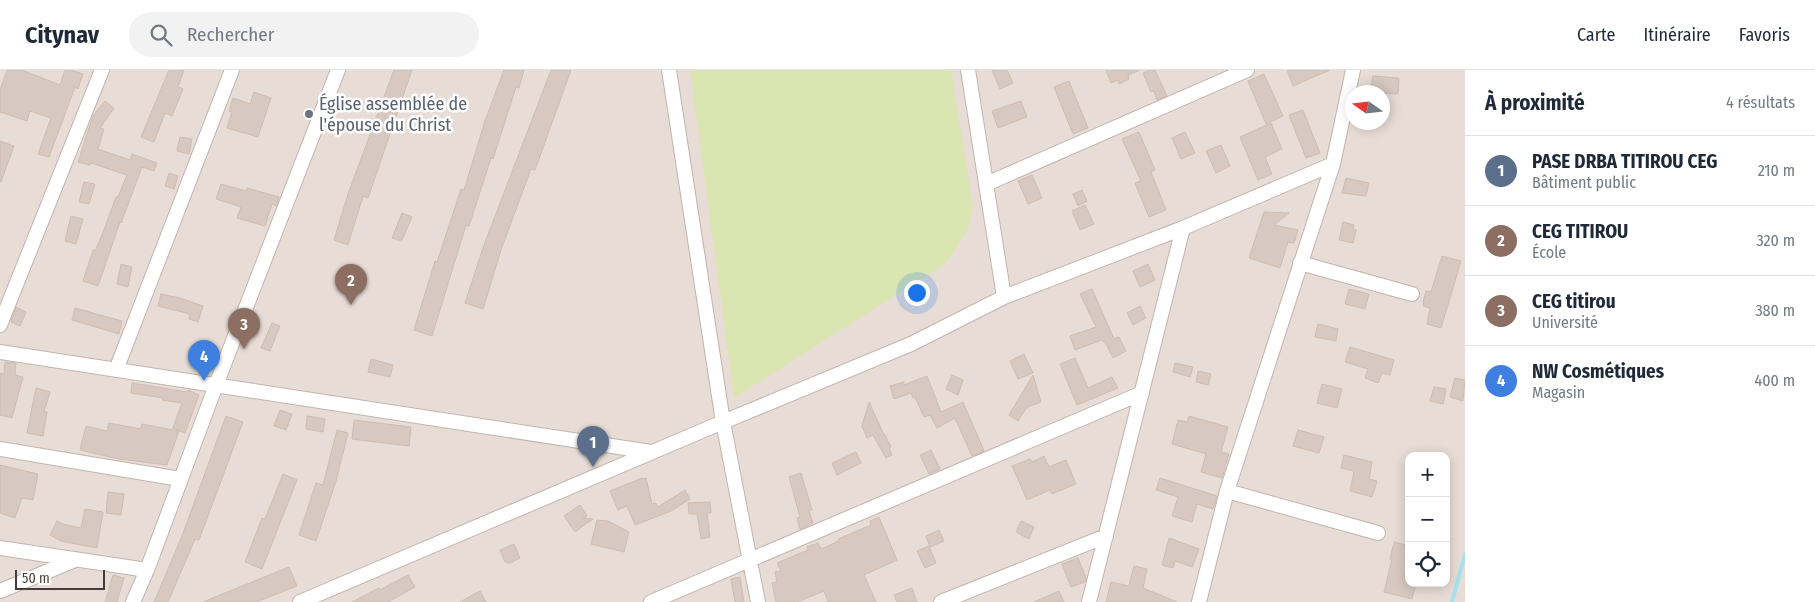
<!DOCTYPE html>
<html lang="fr">
<meta charset="utf-8">
<style>
body{margin:0;font-family:"Fira Sans Condensed",sans-serif;background:#f2f2f3;color:#1f2937}
.controls{position:absolute;right:15px;bottom:15px;display:grid;overflow:hidden;border-radius:10px;box-shadow:0 2px 12px #0003}
.controls button{width:45px;height:45px;display:grid;place-items:center;padding:0;border:0;border-bottom:1px solid #e0e1e3;background:#fff;color:#1f2937;font:25px sans-serif}
.compass{position:absolute;left:1345px;top:15px;width:45px;height:45px;border-radius:50%;background:#fff;box-shadow:0 2px 12px #0003;rotate:284deg}
.scale{position:absolute;left:15px;bottom:12px;width:90px;box-sizing:border-box;padding-left:5px;border:2px solid #463c37;border-top:0;font-size:14px;line-height:18px;white-space:nowrap;color:#463c37;-webkit-text-stroke:4px #fff;paint-order:stroke}
.you{position:absolute;left:916px;top:222px;width:18px;height:18px;margin:-12px;border:4px solid #fff;border-radius:50%;background:#1a73e8;box-shadow:0 0 0 8px #1a73e833}
.badge{display:grid;place-items:center;width:32px;height:32px;border-radius:50%;background:#f02134;color:#fff;font-size:16px;font-weight:700}
.pin{position:absolute;translate:-50% -41px;filter:drop-shadow(0 1px 2px #0008)}
.pin::after{content:'';position:absolute;top:26px;width:18px;height:15px;background:inherit;clip-path:polygon(0 0,100% 0,50% 100%)}
.list{margin:0;padding:0;list-style:none}
h2{display:flex;justify-content:space-between;align-items:center;height:65px;margin:0;padding:0 20px;font-size:21px}
h2 small{font-size:16px;font-weight:400;color:#747a83}
.list li{display:grid;grid-template-columns:32px 1fr auto;gap:15px;align-items:center;box-sizing:border-box;height:70px;padding:0 20px;border-top:1px solid #e0e1e3}
.list b{display:block;font-size:19px;white-space:nowrap}
.list p{margin:0;font-size:16px;white-space:nowrap;color:#747a83}
.list em{font-size:16px;font-style:normal;color:#747a83}
.icon{flex:none;width:28px;height:28px;fill:none;stroke:currentColor;stroke-width:2;stroke-linecap:round;stroke-linejoin:round}
.map{position:relative;flex:none;width:1465px;height:532px;overflow:hidden}
header{display:flex;align-items:center;gap:30px;box-sizing:border-box;height:70px;padding:0 25px;background:#fff;border-bottom:1px solid #e0e1e3}
header strong{font-size:24px}
nav{display:flex;gap:28px;margin-inline-start:auto;font-size:18px}
.search{width:350px;height:45px;background:#f2f2f3;display:flex;align-items:center;gap:12px;box-sizing:border-box;padding:0 18px;border-radius:28px;color:#747a83;font-size:19px}
main{display:flex}
aside{flex:1;background:#fff}
.map>svg:first-child{display:block}
</style>
<header>
<strong>Citynav</strong>
<div class="search"><svg class="icon" aria-label="search" viewBox="0 0 24 24"><circle cx="10" cy="10" r="6"/><path d="M15 15l6 6"/></svg>Rechercher</div>
<nav><a>Carte</a><a>Itinéraire</a><a>Favoris</a></nav>
</header>
<main>
<div class="map">
<svg width="1465" height="532" viewBox="0 0 1465 532">
<rect width="100%" height="100%" fill="#f3ede8"/>
<path fill="#e7ddd6" fill-rule="evenodd" d="M0,0H1465V532H0ZM1352,22H1382V52H1352ZM1409,386H1446V513H1409Z"/>
<path fill="#dbe5b2" d="M690,0H951L973,137L967,161L946,193L734,328Z"/>
<g fill="none" stroke-linecap="round" stroke-linejoin="round">
<path stroke="#a6e1ed" stroke-width="4" d="M1452,532L1465,484"/>
</g>
<path fill="#d7c9c0" stroke="#cfbcb1" d="M7,0H22L60,15L65,0H71L83,4L78,19L75,17L49,87L38,84L51,48L30,41L27,51L0,42V20Z
M169,0H184L178,17L183,19L172,46L165,43L154,72L141,67Z
M394,0H412L368,128L363,126L348,175L334,170L348,124Z
M504,0H524L519,18L516,17L493,89L491,88L469,156L466,155L432,266L414,260L435,191L437,192L461,119L464,120L485,51Z
M551,0H571L535,100L531,99L502,177L483,239L465,233L484,175Z
M992,0H1007L1013,13L1000,19Z
M1106,0H1140L1128,5L1129,9L1119,14L1118,10L1111,13Z
M1150,0H1155L1167,26L1157,30L1154,21L1151,22L1143,3Z
M1287,0H1330L1293,16Z
M1264,4L1283,46L1266,54L1248,11Z
M1373,6L1399,8L1398,24L1370,22Z
M1069,11L1088,58L1073,64L1054,17Z
M254,22L271,28L258,67L227,58L232,42L229,41L233,28L250,34Z
M105,31L114,38L100,58L104,59L98,79L130,90L132,84L157,93L154,101L142,97L121,153L120,152L98,216L83,211L93,180L95,181L102,165L116,127H118L127,105L91,93L90,95L78,92L93,46Z
M1021,31L1027,47L998,58L992,41Z
M1303,40L1320,83L1306,88L1289,45Z
M1271,53L1282,79L1265,87L1272,104L1258,110L1240,67Z
M1139,62L1155,100L1151,102L1166,140L1149,147L1135,113L1141,111L1122,69Z
M1185,62L1195,83L1181,89L1172,68Z
M180,67L192,69L189,84L177,81Z
M0,71L14,76L1,112L0,111Z
M1221,75L1230,96L1216,103L1206,81Z
M169,103L178,106L174,119L165,116Z
M1032,105L1042,128L1028,134L1018,111Z
M1346,108L1369,113L1366,126L1342,123Z
M84,112L95,114L89,134L79,132Z
M221,114L246,121L247,118L279,127L276,136L272,134L265,156L237,148L241,137L216,129Z
M1082,120L1087,131L1078,136L1073,124Z
M1085,135L1094,154L1080,160L1072,141Z
M1264,142L1289,143L1274,155L1298,160L1294,173L1288,172L1280,198L1249,188Z
M402,143L412,147L402,170H398L392,168Z
M71,146L83,149L76,174L65,171Z
M1343,152L1354,155L1353,159L1356,160L1353,173L1339,170Z
M1442,186L1461,191L1441,258L1427,254L1430,238L1423,236L1424,232H1423L1426,221L1431,222Z
M121,194L132,197L128,217L117,214Z
M1148,194L1155,210L1140,217L1133,201Z
M1092,219L1114,269L1119,267L1126,281L1113,288L1105,272H1103L1102,270L1075,280L1070,266L1096,257L1080,224Z
M1349,219L1369,224L1365,239L1345,234Z
M161,224L180,228L203,236L198,252L189,249L190,244L158,236Z
M1140,236L1146,248L1133,255L1127,243Z
M16,237L26,242L20,256L11,252Z
M75,238L122,251L119,264L72,250Z
M272,253L280,256L270,281L261,278Z
M1318,254L1338,259L1336,271L1315,267Z
M1350,277L1394,290L1390,305L1382,303L1378,313L1365,308L1368,299L1345,292Z
M1024,284L1033,303L1018,309L1010,291Z
M1075,288L1088,318L1112,307L1118,318L1077,335L1060,294Z
M371,289L393,295L390,307L368,302Z
M5,292L16,293L15,305L23,307L12,348L0,345V303L4,304Z
M1175,293L1193,297L1190,307L1173,302Z
M1198,301L1211,304L1208,315L1196,312Z
M952,305L963,310L958,325L946,319Z
M1033,305L1041,332L1027,337L1018,351L1009,345Z
M927,306L941,342L963,332L984,381L972,386L955,348L937,358L930,345L924,347L915,327L913,328L911,323L894,329L890,316L904,312V315Z
M1455,308L1465,310L1463,331L1450,327Z
M132,313L187,322L188,320L199,325L185,363L173,358L182,333L162,330L163,328L131,323Z
M1322,314L1342,319L1337,338L1317,333Z
M1434,317L1446,319L1443,334L1430,331Z
M36,318L50,322L44,342H47L43,366L27,363Z
M869,332L884,365H885L891,377L889,378L892,385L886,388L873,365L867,368L862,356Z
M280,340L292,344L286,360L274,356Z
M226,346L243,352L199,470L195,469L168,532H154L182,466Z
M307,346L325,349L323,362L306,359Z
M1189,346L1228,357L1221,382L1229,384L1222,408L1201,402L1206,384L1172,374L1178,350L1187,352Z
M354,350L411,357L409,376L352,369Z
M109,353L141,359L142,354L179,361L167,395L119,389L80,380L86,356L107,361Z
M337,360L348,363L336,411L316,471L299,465L316,413L323,415Z
M1298,360L1324,367L1319,383L1293,376Z
M931,380L940,399L929,404L920,385Z
M856,382L861,393L837,405L832,393Z
M1344,385L1372,392L1369,409L1377,411L1372,427L1350,421L1354,401L1341,398Z
M1044,386L1049,397L1066,390L1076,414L1052,424L1050,420L1027,430L1012,396L1030,389L1032,392Z
M0,395L38,404L33,430L22,428L15,448L0,443Z
M801,403L812,440L809,441L813,453L800,459L797,448L800,447L789,407Z
M283,404L297,410L262,499L245,492L262,448L265,449Z
M642,408L643,409L646,408L652,434L656,433L658,437L685,420L690,429L671,441L635,455L627,436L618,440L610,421Z
M1160,408L1217,426L1213,439L1197,434L1192,452L1172,446L1178,427L1156,420Z
M108,422L124,424L121,445L106,443Z
M710,432L711,443H707L710,467L701,469L697,444H689L688,433Z
M580,435L587,446L583,448L593,449L575,462L564,446Z
M85,439L103,442L97,478L61,471L50,465L57,451L63,454L81,458Z
M879,447L897,490L864,505L876,532H828L824,521L797,532H776L772,513L777,512L775,502L781,501L777,493L808,480L807,477L818,473L821,479L839,471L838,469L871,455L870,451Z
M597,450L608,451L629,462L624,482L591,474Z
M1021,451L1034,457L1029,469L1016,462Z
M939,460L944,471L930,477L926,466Z
M1169,468L1199,479L1192,497L1175,491L1173,498L1162,495Z
M1394,472L1409,476V486L1404,507L1409,508V513H1416L1412,529L1384,522L1392,489H1390Z
M514,474L520,488L510,493L505,492L500,480Z
M929,476L936,493L925,498L917,481Z
M1078,488L1086,508L1085,512L1071,517L1062,494Z
M1134,496L1147,499L1143,518L1177,532H1106L1111,512L1129,516Z
M289,497L297,516L256,532H203Z
M113,505L124,508L117,532H105Z
M408,505L415,517L388,532H352L379,518L380,520Z
M740,507L744,532H735L731,509Z
M912,518L917,532H897L894,525Z
M480,521L486,532H460Z
M1059,521L1064,532H1034Z"/>
<g fill="none" stroke-linecap="round" stroke-linejoin="round">
<g stroke="#c1b5ad" stroke-width="16">
<path id="minor" d="M669,0L723,352L758,532
M968,0L1004,227
M986,114L1247,0
M1300,193L1412,224
M0,255L102,0
M0,282L651,382
M116,300L232,0
M0,379L180,409
M1227,421L1378,463
M0,478L147,500
M0,521L75,490
M133,532L147,500L216,315L338,0
M300,532L723,352L911,274L1004,227L1183,158L1333,94
M651,532L1142,323
M941,532L1106,466
M1089,532L1183,158
M1199,532L1227,421L1333,94L1353,0"/>
</g>
<use href="#minor" stroke="#fff" stroke-width="14"/>
</g>
<circle fill="#6b7280" stroke="#fff" stroke-width="2" cx="309" cy="44" r="5"/>
<g text-anchor="middle" dominant-baseline="central" stroke-width="5" stroke-linejoin="round" paint-order="stroke">
<g font-size="18" fill="#5b616d" stroke="#fff" text-anchor="start">
<text x="319" y="34">Église assemblée de<tspan x="319" dy="21">l'épouse du Christ</tspan></text>
</g>
</g>
</svg>
<div class="controls">
<button>+</button>
<button>−</button>
<button><svg class="icon" aria-label="locate" viewBox="0 0 24 24"><circle cx="12" cy="12" r="6"/><path d="M12 2v4M12 18v4M2 12h4M18 12h4"/></svg></button>
</div>
<svg class="compass" viewBox="-18 -18 36 36"><path d="M0-13l5 13h-10z" fill="#e53935"/><path d="M0 13l5-13h-10z" fill="#747a83"/></svg>
<div class="scale">50 m</div>
<div class="you"></div>
<div class="pin badge" style="left:593px;top:397px;background:#5c6f8a">1</div>
<div class="pin badge" style="left:351px;top:235px;background:#8d6e63">2</div>
<div class="pin badge" style="left:244px;top:279px;background:#8d6e63">3</div>
<div class="pin badge" style="left:204px;top:311px;background:#3f7fe0">4</div>
</div>
<aside>
<h2>À proximité<small>4 résultats</small></h2>
<ul class="list">
<li><span class="badge" style="background:#5c6f8a">1</span><div><b>PASE DRBA TITIROU CEG</b><p>Bâtiment public</p></div><em>210 m</em></li>
<li><span class="badge" style="background:#8d6e63">2</span><div><b>CEG TITIROU</b><p>École</p></div><em>320 m</em></li>
<li><span class="badge" style="background:#8d6e63">3</span><div><b>CEG titirou</b><p>Université</p></div><em>380 m</em></li>
<li><span class="badge" style="background:#3f7fe0">4</span><div><b>NW Cosmétiques</b><p>Magasin</p></div><em>400 m</em></li>
</ul>
</aside>
</main>
